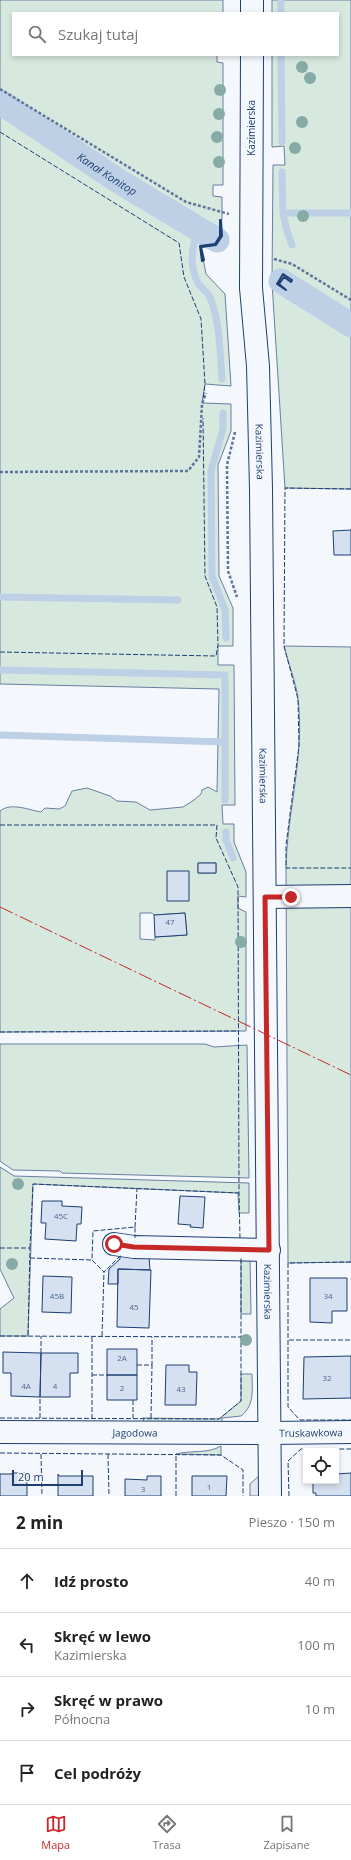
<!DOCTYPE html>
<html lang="pl">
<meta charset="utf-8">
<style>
body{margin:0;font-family:"Open Sans",sans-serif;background:#f6f6f6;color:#222}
.controls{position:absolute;right:12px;bottom:12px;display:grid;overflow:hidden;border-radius:0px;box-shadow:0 2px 6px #0003}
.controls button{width:36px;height:36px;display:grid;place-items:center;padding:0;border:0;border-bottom:1px solid #e0e0e0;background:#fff;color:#222;font:20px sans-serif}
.scale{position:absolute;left:12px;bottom:10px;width:71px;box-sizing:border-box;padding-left:4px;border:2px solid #1d3f73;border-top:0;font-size:11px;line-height:14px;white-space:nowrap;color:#1d3f73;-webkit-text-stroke:3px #f4f7fb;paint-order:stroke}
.stop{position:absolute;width:12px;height:12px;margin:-9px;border:3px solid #c62828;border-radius:50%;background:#fff}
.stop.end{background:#c62828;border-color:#fff;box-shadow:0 1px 4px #0008}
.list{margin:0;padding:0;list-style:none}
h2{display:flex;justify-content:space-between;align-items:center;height:52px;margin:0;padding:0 16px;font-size:17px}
h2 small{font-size:13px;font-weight:400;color:#767676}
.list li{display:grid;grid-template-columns:26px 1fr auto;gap:12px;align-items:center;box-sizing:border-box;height:64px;padding:0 16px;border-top:1px solid #e0e0e0}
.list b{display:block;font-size:15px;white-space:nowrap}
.list p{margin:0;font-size:13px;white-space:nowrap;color:#767676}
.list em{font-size:13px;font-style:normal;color:#767676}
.icon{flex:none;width:22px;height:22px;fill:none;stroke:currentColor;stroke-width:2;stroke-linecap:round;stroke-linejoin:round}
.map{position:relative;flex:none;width:351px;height:1496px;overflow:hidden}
.search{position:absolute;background:#fff;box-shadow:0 2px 6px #0003;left:12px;right:12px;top:12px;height:44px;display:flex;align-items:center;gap:10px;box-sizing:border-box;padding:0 14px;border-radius:0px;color:#767676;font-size:15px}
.sheet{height:308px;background:#fff}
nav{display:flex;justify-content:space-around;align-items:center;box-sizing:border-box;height:56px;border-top:1px solid #e0e0e0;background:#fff;font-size:11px;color:#767676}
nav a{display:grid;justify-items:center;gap:2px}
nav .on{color:#c62828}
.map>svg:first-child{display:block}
</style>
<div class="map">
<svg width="351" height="1496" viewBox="0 0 351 1496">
<rect width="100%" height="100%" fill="#f4f7fb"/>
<path fill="#d7e8df" stroke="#687fa3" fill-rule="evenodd" d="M0,0H223V13H13V55H217V62L223,63V185H213V196L222,197V220H220V236L215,244L201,248L206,274L225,294L231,386L205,384L202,403L231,404V431L218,465L219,576L233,608V646H218V665H234L235,805H222L223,824H234V842L246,872V897L238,896V908L246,912V1031L0,1032V811C11,802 29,810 41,812L45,808L59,809L65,806L72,791L87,788L110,796L117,801L136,802L150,810L183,807L194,800L201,794L202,790L208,787L217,792L219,689L0,684ZM198,863H216V873H198ZM140,913H152L154,915L185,913L187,935L155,937V940L140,939Z
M272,0H351V489L285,488L272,283L273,165H285L284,146L272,147V55H338V13H272Z
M284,646L351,647V1262L288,1263L286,868C287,812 305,755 298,699C296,682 288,663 284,646Z
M0,1044H205L214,1047L247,1045L249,1178L62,1173L60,1171L13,1170L0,1161Z
M0,1167L14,1176L249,1183V1213H239L238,1193L33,1184L28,1336H0V1309L14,1298L0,1269Z
M241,1256L250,1257L251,1314H241Z
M241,1374H252C252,1390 255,1405 241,1416L222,1418V1426L144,1423L143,1418L219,1419L241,1401Z
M221,1446V1455L176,1454C191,1450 208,1454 221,1446Z"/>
<path fill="#e3e8f0" stroke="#687fa3" d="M260,1475L259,1496H250V1484Z"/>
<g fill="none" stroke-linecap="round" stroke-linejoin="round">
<path stroke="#bed0e5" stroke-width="7" d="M281,0V13
M281,55L282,142
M282,172L283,213H351
M283,213L287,231L292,245
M199,230C191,246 189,266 198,283C202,289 209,293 211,300C220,324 220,353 222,379
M223,413V429L211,471L212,576L225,610L226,638
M0,597L178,600
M0,670L225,675V742L0,735
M225,742V800
M226,832V840L233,858"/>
<g stroke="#bed0e5" stroke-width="25">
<path id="s1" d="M0,102L120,182L217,240"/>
<path d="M281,281L351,325"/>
</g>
</g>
<path fill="#d5e0f0" stroke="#1d3f73" d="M351,530V555H334L333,531Z
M198,863H216V873H198Z
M167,871H189V901H167Z
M185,913L187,935L155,937L154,915Z
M180,1196L205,1197L203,1228L190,1227L191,1225L178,1224Z
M42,1201H62V1206L82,1207L81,1224H77L76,1241L45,1239L46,1223H41Z
M120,1256L149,1257L150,1270L118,1269V1284H108L109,1269L120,1259Z
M118,1269L151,1270L149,1328L117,1327Z
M43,1276L72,1277L71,1313L42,1312Z
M310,1278H347V1311H332V1323L310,1322Z
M107,1349H137V1375H107Z
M3,1352L41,1353L40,1397L11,1396V1373H3Z
M41,1353H78V1373H70V1397H40Z
M351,1356V1398L303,1399L304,1357Z
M166,1365H189V1372H197L196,1405H165Z
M107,1375H137V1400H107Z
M336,1470L337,1474L351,1473V1496H316V1493H313V1481H336Z
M12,1473H27V1496H0V1474H12Z
M58,1474L59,1476H93V1496H58Z
M147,1476H161V1496H125V1479L147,1480Z
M192,1476H227L226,1496H192Z"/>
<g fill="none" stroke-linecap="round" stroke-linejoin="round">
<g stroke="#1d3f73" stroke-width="24">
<g id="minor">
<path d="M252,13V0"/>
<path id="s2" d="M252,55L251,288L258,366L261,489L270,1496"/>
<path d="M265,897L351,896"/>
<path d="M114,1244L134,1247L269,1250"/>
<path id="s3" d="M0,1432L271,1433L351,1432"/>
</g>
</g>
<path stroke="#5e769c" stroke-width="2.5" stroke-dasharray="3 2" stroke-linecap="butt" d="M0,89L186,202L229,214
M274,259L292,264L351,300
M235,432L227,465L228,571L237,597
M0,472L188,471L199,457L202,404L206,393"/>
<use href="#minor" stroke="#f4f7fb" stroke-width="22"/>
<path stroke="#1d3f73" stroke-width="1" stroke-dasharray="5 2" stroke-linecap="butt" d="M0,132L179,243L184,277L201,319L205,384L203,400
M351,489L285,488L284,646L298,699L299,746L286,845V868H351
M0,652L216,656L218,645L217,607L205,576L203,418
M0,825H217L216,838L238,887L239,1193L240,1239
M0,1032L239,1031
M135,1227L137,1188
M0,1248H30L28,1336
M30,1248L33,1184L239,1193
M121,1256L119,1257L104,1272L92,1260L93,1231L135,1227V1238
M30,1258L92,1260
M351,1262L288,1263V1407L300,1420H351
M0,1336L241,1337
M102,1336L104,1272
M92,1337V1418
M289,1340H351
M41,1353V1336
M137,1365H152V1337
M92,1375H107
M133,1400V1418
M0,1418L219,1419L241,1401V1257
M40,1418V1397
M151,1418L152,1365
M0,1453L221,1455L243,1470V1496
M41,1454L42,1496
M108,1454L109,1496
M176,1496V1454
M289,1496L288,1461L301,1449H351"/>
<path stroke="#1d3f73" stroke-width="2" d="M220,220H221L222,236L216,245L201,247L204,260L202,261L200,246L215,244L220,236Z
M283,274L292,280L291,282L284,277L279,284L286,290L277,284Z"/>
<path stroke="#c62828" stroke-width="1" stroke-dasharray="14 3 2 3" stroke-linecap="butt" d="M0,907L351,1075"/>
</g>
<g fill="#86aba6">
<circle cx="302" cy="67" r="6"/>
<circle cx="310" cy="78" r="6"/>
<circle cx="220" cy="90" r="6"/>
<circle cx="219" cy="114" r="6"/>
<circle cx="302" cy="122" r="6"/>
<circle cx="217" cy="137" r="6"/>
<circle cx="295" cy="148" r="6"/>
<circle cx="219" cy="162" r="6"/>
<circle cx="303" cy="216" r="6"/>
<circle cx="241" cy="942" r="6"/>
<circle cx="18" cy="1184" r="6"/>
<circle cx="12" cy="1264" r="6"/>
<circle cx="246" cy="1340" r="6"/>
</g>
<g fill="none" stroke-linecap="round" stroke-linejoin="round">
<path stroke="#c62828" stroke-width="5" d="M114,1244L134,1247L269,1250L265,897H291"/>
</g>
<g text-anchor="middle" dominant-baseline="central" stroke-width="3" stroke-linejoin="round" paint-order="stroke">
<g font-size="8" fill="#4b6792">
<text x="170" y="921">47</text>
<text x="61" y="1215">45C</text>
<text x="57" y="1295">45B</text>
<text x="328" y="1295">34</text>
<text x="134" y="1306">45</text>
<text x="122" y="1357">2A</text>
<text x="327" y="1377">32</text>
<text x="26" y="1385">4A</text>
<text x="55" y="1385">4</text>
<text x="122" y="1387">2</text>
<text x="181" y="1388">43</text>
<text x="209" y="1486">1</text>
<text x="143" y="1488">3</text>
</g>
<g font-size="10" fill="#1d3f73" stroke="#f4f7fb">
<text transform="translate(251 128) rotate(-90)">Kazimierska</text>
<text stroke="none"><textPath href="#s2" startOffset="397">Kazimierska</textPath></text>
<text stroke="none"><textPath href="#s2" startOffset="721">Kazimierska</textPath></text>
<text stroke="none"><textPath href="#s2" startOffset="1237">Kazimierska</textPath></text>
<text stroke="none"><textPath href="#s3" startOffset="135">Jagodowa</textPath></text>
<text stroke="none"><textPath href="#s3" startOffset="311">Truskawkowa</textPath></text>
</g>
<g font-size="11" font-style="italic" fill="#1d3f73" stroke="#f4f7fb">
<text stroke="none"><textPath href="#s1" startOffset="129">Kanał Konitop</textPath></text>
</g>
</g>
</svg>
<div class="controls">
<button><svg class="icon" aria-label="locate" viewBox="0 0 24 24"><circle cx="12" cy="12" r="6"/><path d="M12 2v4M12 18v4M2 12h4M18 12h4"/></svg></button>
</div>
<div class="scale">20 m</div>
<div class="stop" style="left:114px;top:1244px"></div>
<div class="stop end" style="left:291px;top:897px"></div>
<div class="search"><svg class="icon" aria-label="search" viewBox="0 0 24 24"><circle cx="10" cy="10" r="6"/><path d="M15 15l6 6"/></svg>Szukaj tutaj</div>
</div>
<section class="sheet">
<h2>2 min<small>Pieszo · 150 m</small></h2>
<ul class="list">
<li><svg class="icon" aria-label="ahead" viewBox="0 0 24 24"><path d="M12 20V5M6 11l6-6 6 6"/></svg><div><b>Idź prosto</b></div><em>40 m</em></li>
<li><svg class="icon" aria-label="left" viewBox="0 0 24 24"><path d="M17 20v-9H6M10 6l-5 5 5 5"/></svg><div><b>Skręć w lewo</b><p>Kazimierska</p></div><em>100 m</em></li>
<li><svg class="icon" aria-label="right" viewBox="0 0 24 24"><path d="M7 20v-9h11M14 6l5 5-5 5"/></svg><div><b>Skręć w prawo</b><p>Północna</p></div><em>10 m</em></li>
<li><svg class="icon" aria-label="arrive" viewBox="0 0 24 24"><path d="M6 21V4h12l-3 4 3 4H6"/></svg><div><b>Cel podróży</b></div></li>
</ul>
</section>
<nav>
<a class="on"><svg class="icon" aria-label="map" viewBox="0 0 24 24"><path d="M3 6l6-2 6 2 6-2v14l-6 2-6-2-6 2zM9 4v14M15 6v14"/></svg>Mapa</a>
<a><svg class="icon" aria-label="directions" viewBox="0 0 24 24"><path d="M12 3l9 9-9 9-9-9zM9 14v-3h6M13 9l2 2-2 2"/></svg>Trasa</a>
<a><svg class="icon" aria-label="saved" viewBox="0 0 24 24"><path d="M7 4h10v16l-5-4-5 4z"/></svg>Zapisane</a>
</nav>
